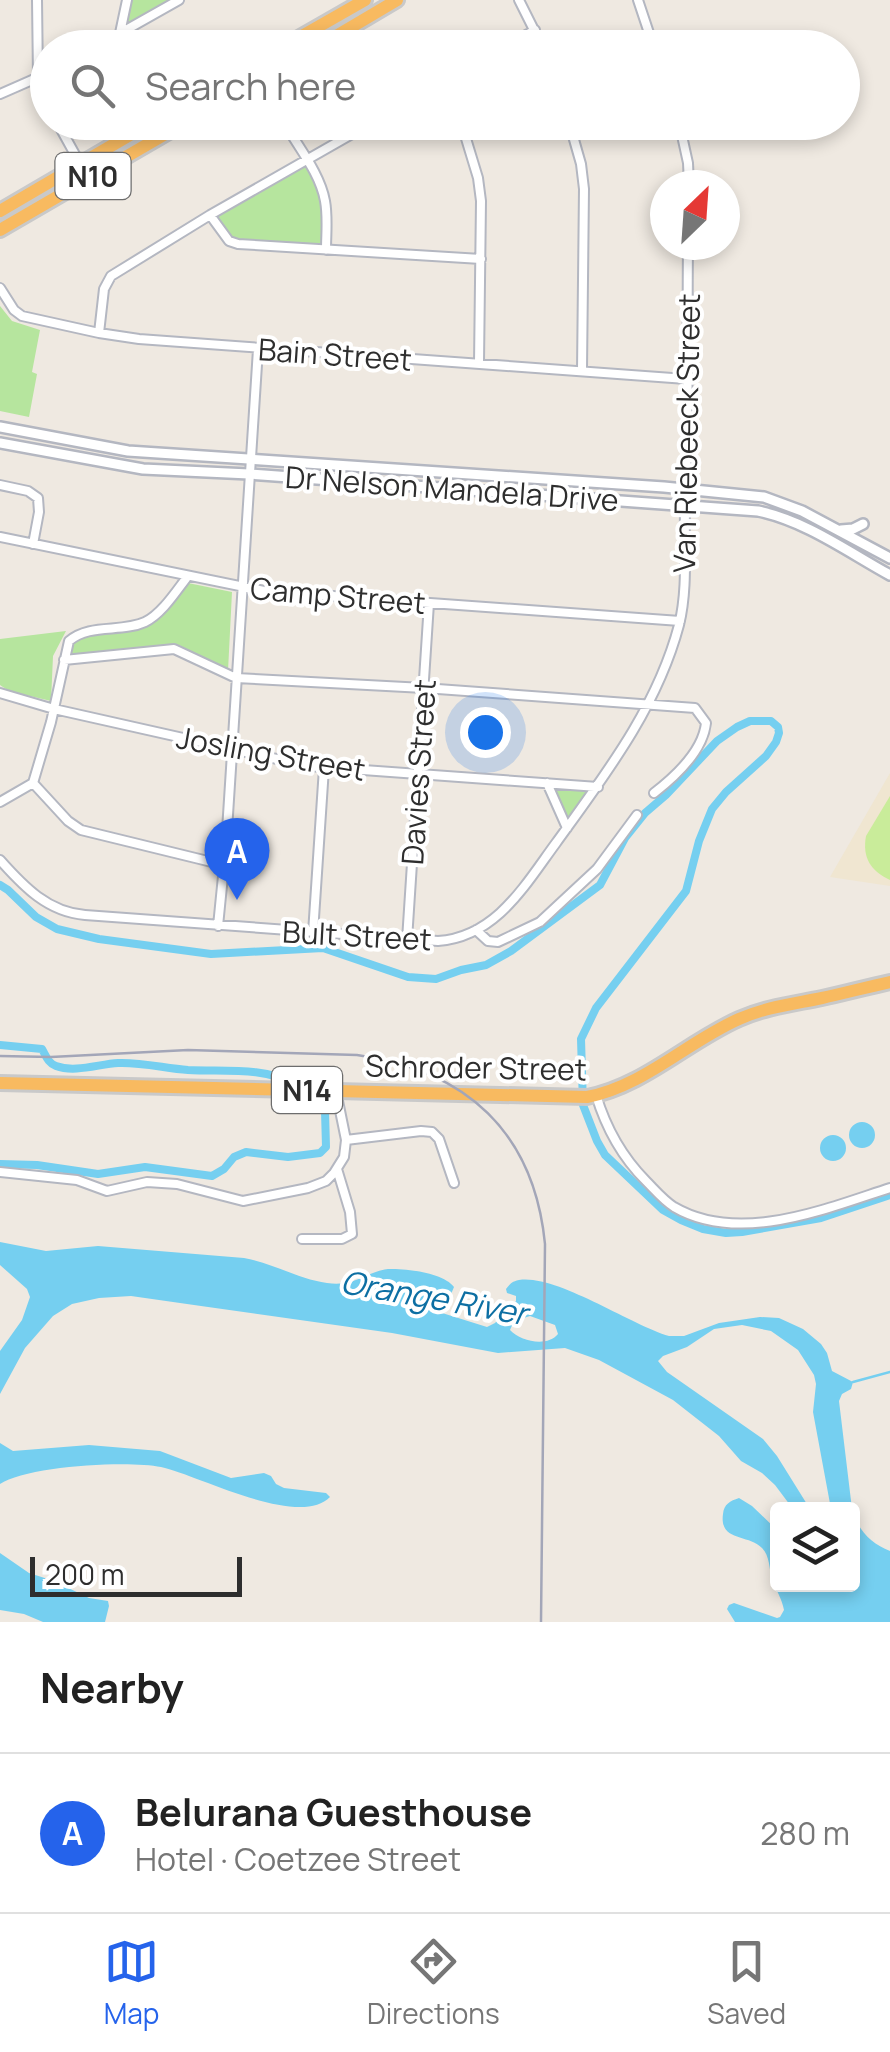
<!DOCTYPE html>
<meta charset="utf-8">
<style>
body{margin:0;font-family:Manrope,sans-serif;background:#f6f6f6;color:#222}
.controls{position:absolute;right:30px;bottom:30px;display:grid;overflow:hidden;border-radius:10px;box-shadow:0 5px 15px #0003}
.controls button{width:90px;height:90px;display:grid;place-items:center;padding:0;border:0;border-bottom:2px solid #e0e0e0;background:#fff;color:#222;font:50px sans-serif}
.compass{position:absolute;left:650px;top:170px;width:90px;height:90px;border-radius:50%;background:#fff;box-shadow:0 5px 15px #0003;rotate:25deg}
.scale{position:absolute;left:30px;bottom:25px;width:212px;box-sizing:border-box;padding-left:10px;border:5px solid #2e2e2e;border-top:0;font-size:28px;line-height:35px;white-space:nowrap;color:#2e2e2e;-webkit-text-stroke:8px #fff;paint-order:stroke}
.you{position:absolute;left:485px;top:732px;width:35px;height:35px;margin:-25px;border:8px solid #fff;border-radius:50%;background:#1a73e8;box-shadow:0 0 0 15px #1a73e833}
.badge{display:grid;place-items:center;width:65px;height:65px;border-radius:50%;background:#2563eb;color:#fff;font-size:32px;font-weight:700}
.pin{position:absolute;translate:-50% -82px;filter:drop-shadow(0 2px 5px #0008)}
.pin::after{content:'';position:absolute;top:52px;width:35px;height:30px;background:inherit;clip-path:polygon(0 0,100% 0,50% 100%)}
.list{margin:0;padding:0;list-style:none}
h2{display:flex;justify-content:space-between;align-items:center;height:130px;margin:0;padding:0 40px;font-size:42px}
h2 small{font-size:32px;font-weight:400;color:#767676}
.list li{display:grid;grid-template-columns:65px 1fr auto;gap:30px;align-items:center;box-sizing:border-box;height:160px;padding:0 40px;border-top:2px solid #e0e0e0}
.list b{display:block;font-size:38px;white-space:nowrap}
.list p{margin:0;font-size:32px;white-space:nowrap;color:#767676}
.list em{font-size:32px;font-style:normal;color:#767676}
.icon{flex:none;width:55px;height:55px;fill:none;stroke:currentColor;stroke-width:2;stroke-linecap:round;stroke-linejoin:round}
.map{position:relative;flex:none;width:890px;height:1622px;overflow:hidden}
.search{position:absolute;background:#fff;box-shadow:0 5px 15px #0003;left:30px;right:30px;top:30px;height:110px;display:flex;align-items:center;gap:25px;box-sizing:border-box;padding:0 35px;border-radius:55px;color:#767676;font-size:38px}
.sheet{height:290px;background:#fff}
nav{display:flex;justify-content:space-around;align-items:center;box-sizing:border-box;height:140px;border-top:2px solid #e0e0e0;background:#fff;font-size:28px;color:#767676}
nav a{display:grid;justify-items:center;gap:5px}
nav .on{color:#2563eb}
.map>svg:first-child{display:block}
</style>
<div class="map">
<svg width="890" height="1622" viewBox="0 0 890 1622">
<rect width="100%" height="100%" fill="#efe9e1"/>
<path fill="#f0e6d1" d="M890,773V886L830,877Z"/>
<path fill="#b6e59e" d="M128,0H175L122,31Z
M305,163C326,199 323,209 323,250L231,243L213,215Z
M0,306L12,321L40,330L32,372L37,374L29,417L0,411Z
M188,583L232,592L228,671L179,645L70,657L72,643L81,637L147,625Z
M66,631L53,656L51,701L9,691L0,685V639Z
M552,786L592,787L568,821Z"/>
<path fill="#c9ec9a" d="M890,796V880C871,871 862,858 866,836Z"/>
<path fill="#75cff0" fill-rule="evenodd" d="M849 1135a13 13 0 1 1 26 0a13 13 0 1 1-26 0Z
M820 1148a13 13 0 1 1 26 0a13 13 0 1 1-26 0Z
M0,1242L46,1251L98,1246L244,1258C273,1263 298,1279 327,1283C356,1287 365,1272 388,1269C405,1268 444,1273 454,1287L449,1299L437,1305L439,1312L487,1327L495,1323L516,1301V1296L507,1293L506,1289C511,1283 511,1282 519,1280C556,1274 631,1325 669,1336H684L719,1323L760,1317L779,1318L803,1329L821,1344L827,1353L832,1371L853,1382L851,1389L842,1394L839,1401L852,1509H831L813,1412L816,1384L814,1375L798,1350L771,1331L742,1325L714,1329L687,1347L663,1356L658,1361L667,1372L763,1439L777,1456L810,1509H793L775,1485L762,1473L741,1461L719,1436L673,1400L599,1360L565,1348L498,1353L392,1333L201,1306L131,1296L99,1298L72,1304L53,1316L25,1348L0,1394V1351L22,1320L30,1297L27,1289L0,1265ZM530,1316L555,1325L558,1334C548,1347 521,1342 510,1330L514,1321Z
M0,1443L13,1451L89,1445L160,1451L231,1478L264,1473L271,1476L276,1484L284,1488L326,1493L330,1497C299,1529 198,1475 161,1467C128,1460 26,1466 0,1484Z
M739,1498L752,1506L777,1530L778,1584H852L853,1511C858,1531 872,1544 890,1551V1622H735L727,1609L729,1605L734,1603L777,1618L780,1617L784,1610C782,1599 776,1590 772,1579C769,1569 770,1556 762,1548C749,1534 719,1542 723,1514C724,1504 730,1501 739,1498Z
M0,1553L29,1573L54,1581L89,1598L108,1601L109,1606L105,1622H43L24,1614L0,1610Z"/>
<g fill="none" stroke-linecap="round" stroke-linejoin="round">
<path stroke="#75cff0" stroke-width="2.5" d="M853,1382L890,1372"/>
<path stroke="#75cff0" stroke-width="8" d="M0,885L8,890L36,917L57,929L99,939L211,954L323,948L408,977L436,979L461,970L486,965L511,951L600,885L625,838L645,813L666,795L717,741L737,727L750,721H771L778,727L779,733L776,742L766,756L726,792L712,809L699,841L686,891L596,1008L581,1039L583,1105L597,1141L605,1155L663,1210L681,1220L703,1229L726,1233L742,1232L821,1218L890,1195
M0,1045L42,1049C46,1056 48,1063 56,1066C75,1073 99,1064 118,1063C141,1062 164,1068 188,1070C223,1072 262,1066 295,1084
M0,1164L37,1165L98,1174L145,1167L212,1176L224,1169L234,1157L246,1152L288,1157L320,1153L326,1147L325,1111L313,1099"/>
<g stroke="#b4b7c1" stroke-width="12">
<path id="minor" d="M37,0L38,78L48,105
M519,0L543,48
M638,0L654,48
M120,33L127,0
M94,48L179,0
M503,48L535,30
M0,94L48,73
M57,122L88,178
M284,122C298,147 320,173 325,201C328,217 326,234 326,250
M461,122L478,178L481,201L479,363
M569,122L581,164L584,189L582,370
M679,122L688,163L689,185
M210,215L229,241L238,244L481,259
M0,288L14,310L22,316L99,333L139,339L686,379
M99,333L104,289L111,276L210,215L373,122
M0,485L28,491L38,498L39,512L33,544
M0,537L264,591L680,621
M64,660L174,649L236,678L424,688L695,708L706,723C703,751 676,776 654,793
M0,693L54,709L308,766L598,787
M33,783L68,821L81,830L224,865
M547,783L567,828
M0,802L33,783L51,722L69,641C90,623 121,633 145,622C162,614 177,590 188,576
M0,860C24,887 48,912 85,915L438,941C496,937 525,885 556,843C605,775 657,708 679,625C688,589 684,549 685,512C689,423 687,334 688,245
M218,926L226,846L258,349
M476,930L488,941L498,942L540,922L597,869L637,815
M313,933L324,768
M407,940L429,603
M336,1091L346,1140L421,1131L432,1132L439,1139L454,1183
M596,1095C606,1128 622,1157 646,1181C655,1190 663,1200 674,1207C739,1245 825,1209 890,1188
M0,1172L77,1180L107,1191L147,1182L177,1184L243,1201L308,1188L326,1181L334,1173L344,1157L346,1140
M302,1239H342L352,1234L350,1212L337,1169"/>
</g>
<g stroke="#b4b7c1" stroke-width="14">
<path id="tertiary" d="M0,427L128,451L664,487L764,497L802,511L890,558
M0,443L143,469L249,474L758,511C806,521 848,552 890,575
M841,530L853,529L863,524"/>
</g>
<g stroke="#c9c9c9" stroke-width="18">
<path id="trunk" d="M281,48L365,0
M316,48L397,0
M0,211L152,122
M0,230L186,122
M0,1083L587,1097C644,1086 687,1042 739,1019C766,1007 793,1004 822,998C845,993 867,987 890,982"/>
</g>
<use href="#minor" stroke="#fff" stroke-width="8"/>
<use href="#tertiary" stroke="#fff" stroke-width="9"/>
<use href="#trunk" stroke="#f8ba60" stroke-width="12"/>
<path stroke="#a3a6b8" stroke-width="2.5" d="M0,1056L51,1057L188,1050L357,1055C466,1070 534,1132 545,1244L541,1622"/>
</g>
<g text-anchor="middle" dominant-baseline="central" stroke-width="8" stroke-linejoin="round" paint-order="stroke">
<g fill="#fff" stroke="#6d6d6d" stroke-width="2.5">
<rect x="55.5" y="153" width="75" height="46" rx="8"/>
<rect x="272" y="1067" width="70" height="46" rx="8"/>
</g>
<g font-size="28" font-weight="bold" fill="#2e2e2e">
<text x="93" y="176">N10</text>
<text x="307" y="1090">N14</text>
</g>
<g font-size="30" fill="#2e2e2e" stroke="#fff">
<text transform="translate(335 354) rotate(4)">Bain Street</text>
<text transform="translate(686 433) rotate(-89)">Van Riebeeck Street</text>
<text transform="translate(452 488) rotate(4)">Dr Nelson Mandela Drive</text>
<text transform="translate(338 595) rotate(5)">Camp Street</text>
<text transform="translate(271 753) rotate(10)">Josling Street</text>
<text transform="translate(418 772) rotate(-86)">Davies Street</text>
<text transform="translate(357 935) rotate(3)">Bult Street</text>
<text transform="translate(476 1067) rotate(1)">Schroder Street</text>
</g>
<g font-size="32" font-style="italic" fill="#0d6fa3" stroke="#fff">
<text transform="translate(434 1297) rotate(10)">Orange River</text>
</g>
</g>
</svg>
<div class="controls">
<button><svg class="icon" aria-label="layers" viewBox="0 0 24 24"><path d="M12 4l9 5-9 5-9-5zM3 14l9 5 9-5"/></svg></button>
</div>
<svg class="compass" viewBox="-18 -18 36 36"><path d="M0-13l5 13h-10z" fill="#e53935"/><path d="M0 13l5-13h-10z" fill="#767676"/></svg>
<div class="scale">200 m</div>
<div class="you"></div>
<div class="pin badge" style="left:237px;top:900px">A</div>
<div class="search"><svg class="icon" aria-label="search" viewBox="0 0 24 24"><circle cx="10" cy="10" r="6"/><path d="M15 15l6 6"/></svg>Search here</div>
</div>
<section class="sheet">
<h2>Nearby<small></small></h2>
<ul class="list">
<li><span class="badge">A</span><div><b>Belurana Guesthouse</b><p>Hotel · Coetzee Street</p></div><em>280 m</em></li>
</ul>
</section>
<nav>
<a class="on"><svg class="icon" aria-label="map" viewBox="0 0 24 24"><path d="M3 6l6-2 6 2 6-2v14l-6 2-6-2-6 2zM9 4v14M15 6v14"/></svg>Map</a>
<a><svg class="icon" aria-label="directions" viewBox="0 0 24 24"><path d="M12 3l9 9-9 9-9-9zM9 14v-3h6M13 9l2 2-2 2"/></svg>Directions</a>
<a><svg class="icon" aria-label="saved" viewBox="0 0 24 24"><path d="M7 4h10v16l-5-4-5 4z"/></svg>Saved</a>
</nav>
